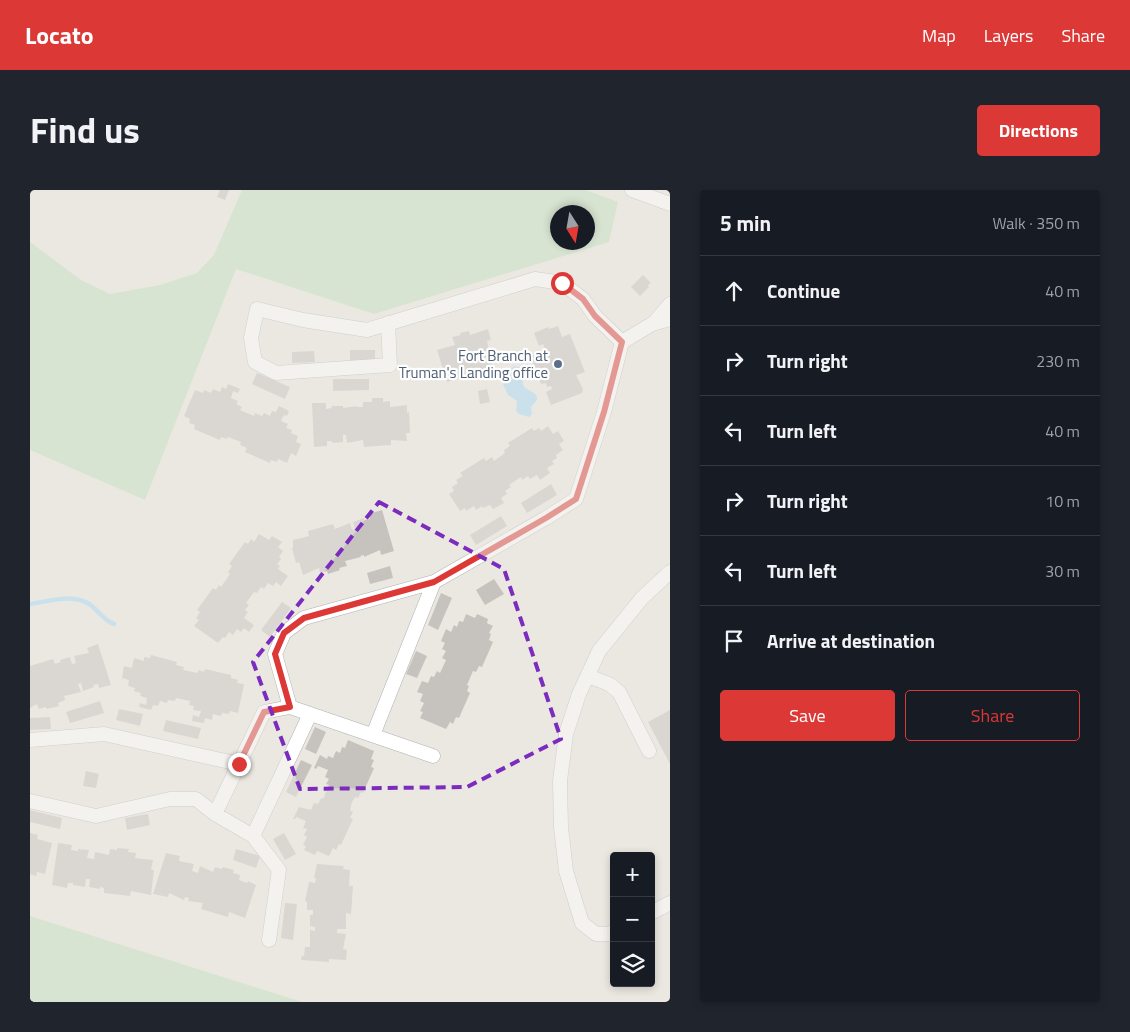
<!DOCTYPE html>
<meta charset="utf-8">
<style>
body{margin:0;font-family:"Titillium Web",sans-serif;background:#20242c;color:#f1f3f6}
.controls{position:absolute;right:15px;bottom:15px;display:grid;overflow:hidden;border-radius:5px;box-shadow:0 2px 8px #0003}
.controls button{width:45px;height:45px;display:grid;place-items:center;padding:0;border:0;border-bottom:1px solid #363941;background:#171b24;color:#f1f3f6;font:25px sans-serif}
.compass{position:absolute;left:520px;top:15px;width:45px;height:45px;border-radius:50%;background:#171b24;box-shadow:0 2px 8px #0003;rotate:169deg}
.stop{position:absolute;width:15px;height:15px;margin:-11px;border:4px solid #dc3836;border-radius:50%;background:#fff}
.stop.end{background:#dc3836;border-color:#fff;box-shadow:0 1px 5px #0008}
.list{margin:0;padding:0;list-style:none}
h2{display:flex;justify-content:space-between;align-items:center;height:65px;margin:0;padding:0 20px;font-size:21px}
h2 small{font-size:16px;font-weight:400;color:#9ea1a6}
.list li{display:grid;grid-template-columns:32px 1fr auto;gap:15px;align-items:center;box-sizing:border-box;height:70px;padding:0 20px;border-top:1px solid #363941}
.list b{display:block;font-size:19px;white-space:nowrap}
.list em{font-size:16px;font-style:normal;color:#9ea1a6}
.actions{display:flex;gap:10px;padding:15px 20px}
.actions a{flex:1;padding:11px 0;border:1px solid #dc3836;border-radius:5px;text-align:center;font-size:18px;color:#dc3836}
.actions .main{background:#dc3836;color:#fff}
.icon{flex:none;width:28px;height:28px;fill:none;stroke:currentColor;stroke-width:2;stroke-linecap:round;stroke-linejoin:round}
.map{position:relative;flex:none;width:640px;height:812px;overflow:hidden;border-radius:5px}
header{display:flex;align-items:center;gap:30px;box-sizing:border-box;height:70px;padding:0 25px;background:#dc3836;color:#fff}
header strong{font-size:24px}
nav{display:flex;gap:28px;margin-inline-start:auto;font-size:18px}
.intro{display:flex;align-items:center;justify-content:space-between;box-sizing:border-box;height:120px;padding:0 30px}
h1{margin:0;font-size:35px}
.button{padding:12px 22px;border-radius:5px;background:#dc3836;color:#fff;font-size:18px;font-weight:700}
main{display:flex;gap:30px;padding:0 30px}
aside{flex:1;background:#171b24;border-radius:5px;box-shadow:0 2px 8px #0003}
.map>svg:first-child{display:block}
</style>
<header>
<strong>Locato</strong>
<nav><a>Map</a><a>Layers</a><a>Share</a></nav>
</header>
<div class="intro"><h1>Find us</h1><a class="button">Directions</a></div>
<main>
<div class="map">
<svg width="640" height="812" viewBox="0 0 640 812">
<rect width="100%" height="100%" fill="#ebe8e1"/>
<path fill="#c0e1be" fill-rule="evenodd" d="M212,0H556L588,12L579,52L344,124L206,79L115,310L0,260V52L51,90L80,104L130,95L167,83L184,65ZM528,22H558V52H528Z
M0,726L272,812H0Z"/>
<path fill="#a3d9f8" d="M484,176L495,179C496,185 492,189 493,195C496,201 504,200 507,207V210L501,217L502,224L499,227L489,224L486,221L487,211L478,205L473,194L475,190L479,188L480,180Z"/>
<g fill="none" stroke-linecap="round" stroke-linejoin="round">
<path stroke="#a3d9f8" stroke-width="4.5" d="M0,414C20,411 45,402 62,416C69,422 75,431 84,434"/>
</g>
<path fill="#c6c3be" d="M190,0H199L195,10L187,7Z
M613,85L621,93L618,95L619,97L610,106L601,97Z
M528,136L532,147L540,144L555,182L546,185L553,199L552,203L521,215L516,202L522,199L521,196L517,197L516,193L511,194L501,166L515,159L513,154L509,156L504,143L518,137L519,139Z
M458,139L461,150L457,151L463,177L417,192L407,160L425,155L422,147L431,145L430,143L439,141L440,145Z
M320,160H345V171L320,172Z
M284,161L285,172L262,173V162Z
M227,183L260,197L255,209L222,194Z
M303,189H339V200L303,201Z
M198,194L210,199L208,203L203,201L201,208L208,211L206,214L212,217L210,220L224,226L225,223L232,226L234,223L240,226L242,221L246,222L249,216L259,221L257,226L254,225L251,231L258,234L256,238L262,240L261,243L268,246L266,252L271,254L266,266L261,263L257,273L248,269L247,272L241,270L240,273L215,262L217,258L210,255L211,252L198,247L197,249L191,247L190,250L164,239L165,235L159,233L160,229L154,226L165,200L173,203L174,200L181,203L183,199L190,202L192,197L196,199Z
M457,199L460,212L450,214L448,201Z
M342,208H353V212L360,211V217L377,215V223L379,222L380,243H376L377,251L361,250V255L334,257L333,250L317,253L316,245H313V252L302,253V251H297V256L284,257L282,213H296V219L302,218L301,216H313V218L327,216V217H333V212H342Z
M518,236L523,244L528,241L534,251L529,254L533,260L526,265L527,268L522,271L524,274L517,278L520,283L510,290L507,285L500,289L498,286L492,290L491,287L479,295L481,297L475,301L477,304L471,308L474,313L463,319L460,315L453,318L452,316L446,320L444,316L436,321L435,318L430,321L419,304L424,301L422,297L428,293L426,290L433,286L430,283L454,268L456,271L462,267L464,271L475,263L474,260L480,256L478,253L502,238L504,241L509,238L511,241Z
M521,294L527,305L497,323L491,313Z
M352,320L364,361L351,365L350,360L334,367V365L330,366L331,367L315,371L317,376L309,378L310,380L298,384L297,381L290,383L289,378L273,385L269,372L266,373L262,358H263V350L279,346L278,341L303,334L305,339L320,333L322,340L325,339L323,332L334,328V330L340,329L339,324Z
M471,326L477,336L446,355L440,345Z
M229,344L239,350L242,346L252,352L248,357L253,361L249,367L251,369L247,374L250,376L248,379L258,386L251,396L246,392L243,396L238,393L234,399L231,397L227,403L224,402L216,413L219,415L215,420L218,422L214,428L224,435L219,442L214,438L211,442L207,439L203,445L199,442L195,448L193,447L188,453L164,436L169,430L166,428L170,422L167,420L183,398L186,400L189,395L191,397L200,384L198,382L202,376L199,374L215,352L218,354L221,349L224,352Z
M360,376L363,388L340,394L337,383Z
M464,389L474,404L455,415L446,400Z
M411,403L422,408L408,440L398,435Z
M252,412L261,418L240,447L231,440Z
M436,424L445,428L447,424L458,429L457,433L463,436L459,443L461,444L459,450L463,452L452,477L449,476L446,482L443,481L437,495L439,496L437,501L440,503L429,528L426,527L423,534L420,532L416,539L390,528L393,522L390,521L394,513L390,511L393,504L387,502L392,491L398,493L401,486L404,487L407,481L410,483L416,470L412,468L416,461L412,459L415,453L411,451L416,439L421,442L424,435L427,437L429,431L433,432Z
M68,454L81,495L69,498L68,494L63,495L64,497L53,501L51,493L48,494L51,502L34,506L35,510L28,513L29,516L17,519L16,517L9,519L7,514L0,518V476L23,469L25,474L31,472L30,470L40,467L42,474L46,473L44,466L59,463L57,458Z
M386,461L397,466L387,488L376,484Z
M121,465L147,472L146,475L154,477L153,480L168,483V480L174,482L175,479L201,485V488L208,490L207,493L214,494L208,523L200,521L199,524L192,523L191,526L183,524L182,530L175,528L174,533L162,531L163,525L169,527L171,521L163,520L164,516L159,515L160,511L146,508L145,511L138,510L137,513L130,511L128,516L123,515L121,520L109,517L110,513L116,515L117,508L110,506L111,503L104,501L105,498L98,496L99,490L92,488L94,476L102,478L104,468L114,471V467L120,468Z
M70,511L74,523L40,533L36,522Z
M89,519L113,524L110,536L86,530Z
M640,520V574L618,532Z
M20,527L21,539L0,540V528Z
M136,530L171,538L168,549L133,541Z
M285,537L296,542L286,564L275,559Z
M318,550L344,561L341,569L344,570L341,577L344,578L333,603L331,602L328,608L325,607L322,612L320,620L323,622L320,628L323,629L311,655L309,654L306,660L303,658L299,666L287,661L285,665L274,660L276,656L273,655L277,647L274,645L277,639L273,638L276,631L266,627L265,629H263L269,617L281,620L284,613L288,614L291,608L293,609L299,595L296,594L299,589L295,587L298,580L288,576L286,579L284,578L290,565L297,569L298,566L303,568L306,561L310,563L312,557L315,558Z
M271,570L282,575L266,607L256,602Z
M56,581L69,584L66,598L53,596Z
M0,620L32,628L30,639L0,632Z
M118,624L120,635L97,640L95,628Z
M0,643L8,645L7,649L22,653L15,684L7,682L6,686L0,684Z
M254,643L266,664L255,670L243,649Z
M28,653L42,655L41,660L48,661V659L59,660L57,668L64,669L65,662L79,665L80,659L87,660V658L99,659L98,662L106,663L105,668L123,670L121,680H124L121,705L101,701L100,706L74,703V698L70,697V699L59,697L60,689H56L55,697L43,695V693H38L37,698L22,695Z
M206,659L230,666L226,678L203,670Z
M136,663L150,666L149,671L164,674L162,681L168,683L170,676L183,682L185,677L192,679L193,677L204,680L203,683L210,685L209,690L217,693L218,691L226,695L215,728L199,722L198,727L171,719L173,713L158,711L159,708L155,707L154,710L139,703L138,707L123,704Z
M287,674L314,676L313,679L320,680L319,696H323L321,724L316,723V739H307V743L316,744L313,759L317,760L316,770L299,769V772L271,770L272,766H274L275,757H280V740L285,741V737L280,736V725H283V720H277V712L275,711L279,692L285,693L286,688H284Z
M255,713L267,714L263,750L251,748Z"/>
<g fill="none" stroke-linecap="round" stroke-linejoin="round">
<g stroke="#aeb2b5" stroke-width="15">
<path id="minor" d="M602,0L640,14
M623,134L640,114
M592,152L622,134L640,129
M558,486L579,494L589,502L619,561
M260,517L245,464L254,443L274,428L404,392L516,328L546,309L574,222L592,152L565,126L553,109L532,93L505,89L337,140L273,130L227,119L221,148L225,172L246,183L360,175L358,133
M343,545L404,392
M0,550L74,544L209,574
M0,611L66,626L140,609H166L185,624L223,646
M185,624L234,522L260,517L403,566
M621,723L640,713
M584,741L579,744H566L552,733L536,681L531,637L530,591L536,544L549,504L569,461L612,408L640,382
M239,750L249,680L223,646L280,524"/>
</g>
<use href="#minor" stroke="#fff" stroke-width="14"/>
</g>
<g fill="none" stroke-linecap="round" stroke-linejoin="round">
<path stroke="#dc3836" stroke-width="6" d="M209,574L234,522L260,517L245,464L254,443L274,428L404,392L516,328L546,309L574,222L592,152L565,126L553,109L532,93"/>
</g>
<path d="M0 0H640V812H0ZM349,312L474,379L531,549L437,597L270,599L223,472Z" fill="#ebe8e1" fill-opacity=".55" fill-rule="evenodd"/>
<path fill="none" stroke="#7b2cbf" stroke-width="4" stroke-dasharray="10 6" stroke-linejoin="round" d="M349,312L474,379L531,549L437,597L270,599L223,472Z"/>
<circle fill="#5c6f8a" stroke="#fff" stroke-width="2" cx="528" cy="174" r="5"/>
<g text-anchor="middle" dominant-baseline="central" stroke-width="4.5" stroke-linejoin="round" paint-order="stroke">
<g font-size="15" fill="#4e5e75" stroke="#fff" text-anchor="end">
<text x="518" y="165">Fort Branch at<tspan x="518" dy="17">Truman's Landing office</tspan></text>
</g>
</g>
</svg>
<div class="controls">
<button>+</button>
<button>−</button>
<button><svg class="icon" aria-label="layers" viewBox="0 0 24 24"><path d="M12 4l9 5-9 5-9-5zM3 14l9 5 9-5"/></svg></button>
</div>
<svg class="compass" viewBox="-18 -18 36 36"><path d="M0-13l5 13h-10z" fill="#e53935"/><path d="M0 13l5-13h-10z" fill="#9ea1a6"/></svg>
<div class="stop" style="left:532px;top:93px"></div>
<div class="stop end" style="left:209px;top:574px"></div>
</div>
<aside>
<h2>5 min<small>Walk · 350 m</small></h2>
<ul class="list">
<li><svg class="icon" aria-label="ahead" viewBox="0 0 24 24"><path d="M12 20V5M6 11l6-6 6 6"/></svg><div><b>Continue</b></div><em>40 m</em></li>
<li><svg class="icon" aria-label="right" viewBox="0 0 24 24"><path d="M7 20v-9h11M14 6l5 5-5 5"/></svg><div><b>Turn right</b></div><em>230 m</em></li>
<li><svg class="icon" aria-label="left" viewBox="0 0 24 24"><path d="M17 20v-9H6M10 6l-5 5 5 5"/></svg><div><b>Turn left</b></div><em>40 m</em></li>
<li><svg class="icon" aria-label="right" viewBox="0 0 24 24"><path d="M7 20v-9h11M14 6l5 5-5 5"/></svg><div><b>Turn right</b></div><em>10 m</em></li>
<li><svg class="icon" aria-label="left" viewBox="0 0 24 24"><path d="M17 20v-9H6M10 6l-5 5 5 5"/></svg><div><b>Turn left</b></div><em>30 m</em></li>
<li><svg class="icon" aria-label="arrive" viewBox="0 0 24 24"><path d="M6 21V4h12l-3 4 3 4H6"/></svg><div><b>Arrive at destination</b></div></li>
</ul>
<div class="actions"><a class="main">Save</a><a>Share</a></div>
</aside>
</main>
